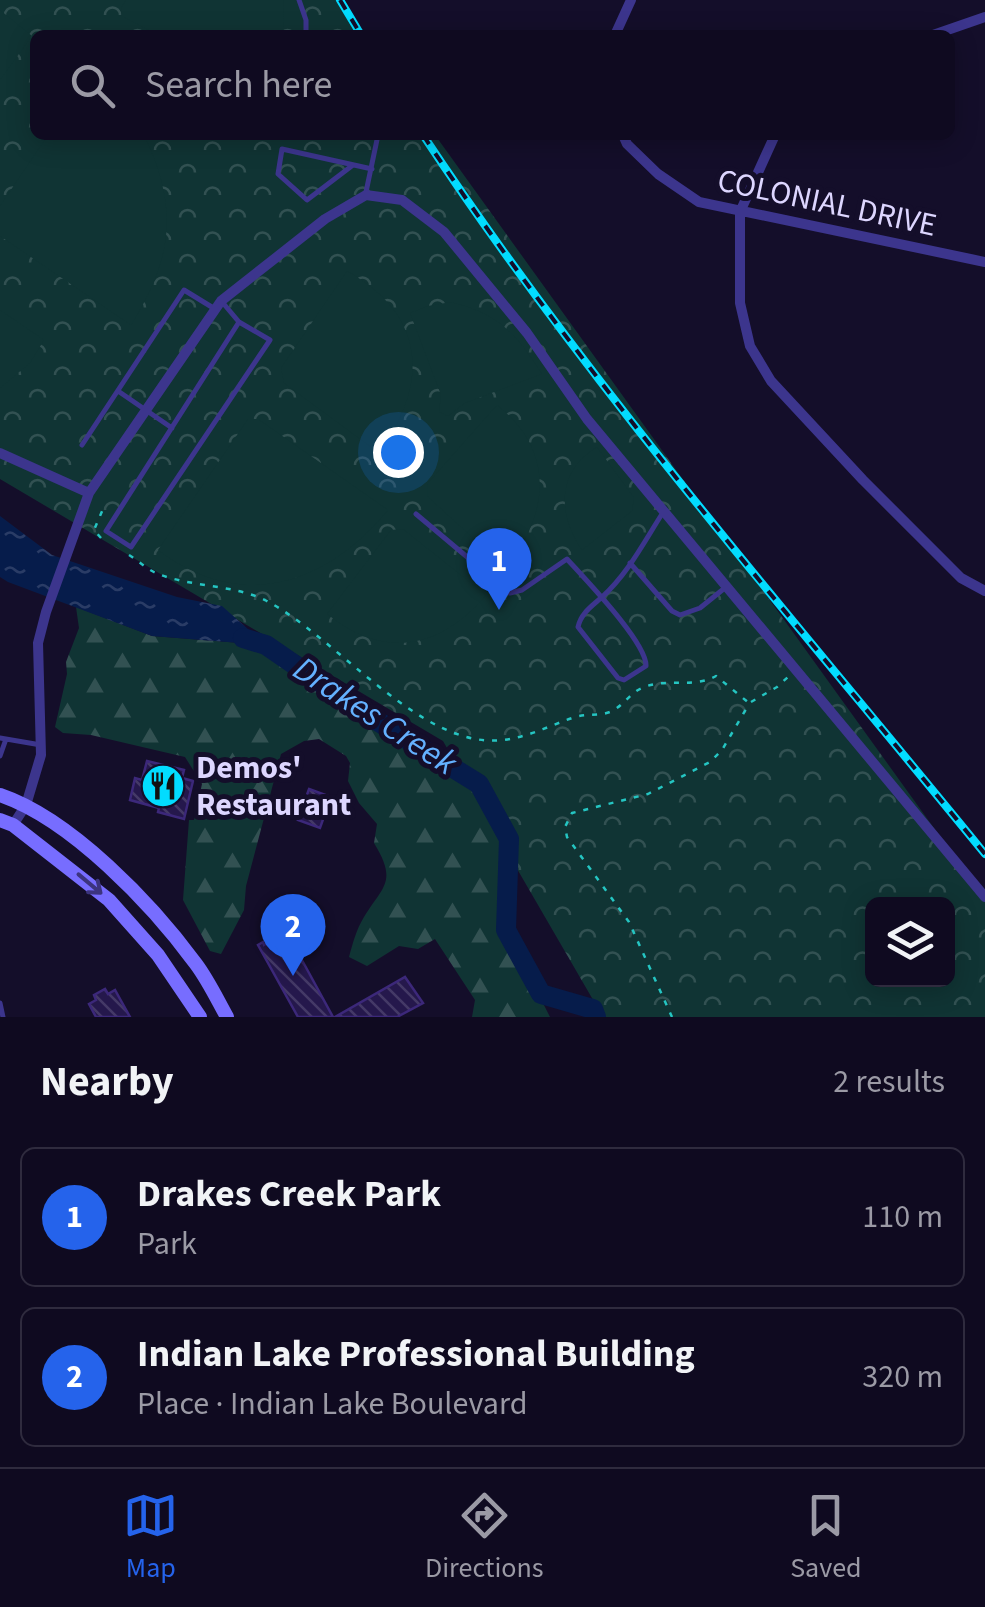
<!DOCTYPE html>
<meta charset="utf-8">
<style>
body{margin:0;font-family:"Source Sans 3",sans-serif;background:#181329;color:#f1f3f6}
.controls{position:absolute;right:30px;bottom:30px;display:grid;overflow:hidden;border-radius:15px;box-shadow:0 5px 25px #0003}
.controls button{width:90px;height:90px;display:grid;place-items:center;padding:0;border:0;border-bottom:2px solid #2f2b3e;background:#0f0a20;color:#f1f3f6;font:50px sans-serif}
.you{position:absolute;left:398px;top:452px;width:35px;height:35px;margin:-25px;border:8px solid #fff;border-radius:50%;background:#1a73e8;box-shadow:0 0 0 15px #1a73e833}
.badge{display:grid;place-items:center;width:65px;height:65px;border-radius:50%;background:#2563eb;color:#fff;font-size:32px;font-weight:700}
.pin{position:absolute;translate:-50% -82px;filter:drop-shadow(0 2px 5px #0008)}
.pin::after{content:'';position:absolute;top:52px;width:35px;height:30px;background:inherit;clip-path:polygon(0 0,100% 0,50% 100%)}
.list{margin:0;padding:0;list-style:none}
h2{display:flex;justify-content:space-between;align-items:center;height:130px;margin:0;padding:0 40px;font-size:42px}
h2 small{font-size:32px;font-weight:400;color:#9b9aa5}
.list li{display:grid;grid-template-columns:65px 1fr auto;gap:30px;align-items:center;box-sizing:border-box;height:140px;margin:0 20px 20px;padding:0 20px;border:2px solid #2f2b3e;border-radius:15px}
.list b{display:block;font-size:38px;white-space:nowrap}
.list p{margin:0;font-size:32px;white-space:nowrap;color:#9b9aa5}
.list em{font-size:32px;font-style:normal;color:#9b9aa5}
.icon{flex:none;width:55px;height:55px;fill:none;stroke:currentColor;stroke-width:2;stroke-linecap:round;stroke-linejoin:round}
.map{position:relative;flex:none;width:985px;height:1017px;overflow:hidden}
.search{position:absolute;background:#0f0a20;box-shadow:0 5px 25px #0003;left:30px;right:30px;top:30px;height:110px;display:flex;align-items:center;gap:25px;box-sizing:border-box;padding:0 35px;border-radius:15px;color:#9b9aa5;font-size:38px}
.sheet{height:450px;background:#0f0a20}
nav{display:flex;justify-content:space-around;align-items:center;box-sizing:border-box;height:140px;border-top:2px solid #2f2b3e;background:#0f0a20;font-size:28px;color:#9b9aa5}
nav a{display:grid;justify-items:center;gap:5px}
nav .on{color:#2563eb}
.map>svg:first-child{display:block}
</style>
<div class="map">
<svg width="985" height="1017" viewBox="0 0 985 1017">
<defs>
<pattern id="forest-firs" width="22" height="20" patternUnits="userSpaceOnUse" patternTransform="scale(2.5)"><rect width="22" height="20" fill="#103434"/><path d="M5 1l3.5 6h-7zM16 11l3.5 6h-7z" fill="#325152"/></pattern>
<pattern id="park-crowns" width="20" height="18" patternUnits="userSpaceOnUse" patternTransform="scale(2.5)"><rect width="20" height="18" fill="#103434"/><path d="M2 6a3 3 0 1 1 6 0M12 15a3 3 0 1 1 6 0" fill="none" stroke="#325152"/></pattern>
<pattern id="water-ripples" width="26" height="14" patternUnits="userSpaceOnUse" patternTransform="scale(2.5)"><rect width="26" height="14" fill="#061c4b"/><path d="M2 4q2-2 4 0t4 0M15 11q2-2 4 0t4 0" fill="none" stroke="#2a3c66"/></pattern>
<pattern id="building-back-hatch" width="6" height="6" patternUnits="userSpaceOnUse" patternTransform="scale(2.5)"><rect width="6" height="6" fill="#25184c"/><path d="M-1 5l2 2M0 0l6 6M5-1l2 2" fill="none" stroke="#443967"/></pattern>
</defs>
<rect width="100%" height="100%" fill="#140e2a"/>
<path fill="url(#forest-firs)" d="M76,607L152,636L266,645L366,714L479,784L509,839L506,930L550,1017H472L475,1000L435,939L418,949L399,946L367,966L349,957C353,943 356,930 364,917C383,886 398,882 374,843L377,824L359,803L348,781L350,763L346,756L319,739L304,741L281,754L246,886L244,910L221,954L210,951L183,900L189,820H194L202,784L185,757L91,735L63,733L55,727L67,674L66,662L79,628Z"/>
<path fill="url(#park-crowns)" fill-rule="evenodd" d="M0,0H338L363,35H35V135H435L985,899V1017H603L443,741L0,479ZM872,904H948V979H872Z"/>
<path fill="#103434" d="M126,0H284L283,35H158L122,16L121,8Z
M0,10L32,36L0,80Z
M48,135H144C179,208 173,258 131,325L0,236V206Z
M347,271C427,316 429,383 379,453L284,383L281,368Z
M451,302C501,315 515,333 542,374L465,403L448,416L439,412L441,395L410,313L428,306Z
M0,310L44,340L30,363L0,388Z
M497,405C556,451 549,514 506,568L427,496L428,483Z
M248,419H258L388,510C326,585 242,613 158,550Z
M597,447L634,498L632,511L582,550C557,514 557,471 597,447Z
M403,529L486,595C441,649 384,660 327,614L391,530Z"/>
<path fill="url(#water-ripples)" d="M0,516L52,555L177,597L222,606L266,645L152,636L8,582L0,577Z"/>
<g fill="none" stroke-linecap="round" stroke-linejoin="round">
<path stroke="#061c4b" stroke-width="20" d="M243,638L266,645L366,714L479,784L509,839L506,930L541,994L593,1009L596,1017"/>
</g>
<path fill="url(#building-back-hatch)" stroke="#3c287a" stroke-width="2.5" d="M147,761L184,770L182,778L193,781L184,819L158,812L159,808L130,800L135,778L142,780Z
M309,789L331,797L320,828L298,820Z
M286,932L303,962L333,1017H298L258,945L263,942L264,945Z
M405,977L423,1003L397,1017H335Z
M105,989L108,994L115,990L130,1017H96L89,1004L96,1000L94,995Z"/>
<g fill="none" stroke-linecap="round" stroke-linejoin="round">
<path stroke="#25c5c2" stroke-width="2.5" stroke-dasharray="5 8" stroke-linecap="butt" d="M101,538L94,530L103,509
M129,555C140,562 150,572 161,575C194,587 234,585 265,600C337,637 421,750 503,740C529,737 551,725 575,717C588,713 600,717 612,711C624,705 630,693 642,688C666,677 694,689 716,676L749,703
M751,702L777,687L789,676
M672,1017L629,922L567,837L565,827L572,813L648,794L710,762L722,750L749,704"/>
<path stroke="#3c358d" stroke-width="5" d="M299,0L306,20V35
M353,165L307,200L278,174L282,149L372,169
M366,192L378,135
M223,303L239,322L270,340L131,547L106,531L239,322
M118,391L172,428
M82,445L184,290L215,309
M416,514L510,593L522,590L567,559C585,579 647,643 646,666L624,680L618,678L578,627C581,613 592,606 602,597C627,575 644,542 662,514
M630,563L672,611L680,615L700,608L726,587
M0,738L41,745
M0,756L6,739
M0,1003L3,1017"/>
<path stroke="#3c358d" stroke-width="10" d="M615,35L631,0
M933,35L985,17
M623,135L627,144L658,174L699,202L985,262
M775,135L740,212V303L750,346L771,381L863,480L961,578L985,591
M0,453L89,493
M13,825L26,805L41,755L38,643L46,612L89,493L221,301L325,219L366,195L402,200L444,232L527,333L587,419L985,897"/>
<path stroke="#776dff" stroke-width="14" d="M0,795C71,819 152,904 196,964C208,980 217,999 227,1017
M0,820L13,825L109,900L158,955L200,1017"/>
<g stroke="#02dcff" stroke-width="8">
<path id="rail" d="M340,0L361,35
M423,135C591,389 793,618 985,854"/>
</g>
<use href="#rail" stroke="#140e2a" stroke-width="4" stroke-dasharray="11" stroke-linecap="butt"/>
</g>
<defs><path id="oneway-shaft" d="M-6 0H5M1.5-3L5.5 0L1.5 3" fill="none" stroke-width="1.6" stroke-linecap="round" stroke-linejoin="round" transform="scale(2.5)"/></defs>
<use stroke="#3c347f" href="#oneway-shaft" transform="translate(90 884) rotate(40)"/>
<defs>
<g id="restaurant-disc" transform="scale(2.25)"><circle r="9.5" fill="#02dcff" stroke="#140e2a"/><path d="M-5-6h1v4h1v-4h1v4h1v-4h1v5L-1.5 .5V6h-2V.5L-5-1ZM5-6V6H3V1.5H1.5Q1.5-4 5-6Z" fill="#111"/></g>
</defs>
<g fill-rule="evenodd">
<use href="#restaurant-disc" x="163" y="786"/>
</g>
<g text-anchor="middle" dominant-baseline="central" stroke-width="10" stroke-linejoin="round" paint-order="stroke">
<g font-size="32" fill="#ddd6ff" stroke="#140e2a">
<text transform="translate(827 203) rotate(12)">COLONIAL DRIVE</text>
</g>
<g font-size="32" font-weight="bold" fill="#ddd6ff" stroke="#140e2a" text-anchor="start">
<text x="196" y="768">Demos'<tspan x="196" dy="37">Restaurant</tspan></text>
</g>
<g font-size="35" font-style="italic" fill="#64b1ff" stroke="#140e2a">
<text transform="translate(375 716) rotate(33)">Drakes Creek</text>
</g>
</g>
</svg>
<div class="controls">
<button><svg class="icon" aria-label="layers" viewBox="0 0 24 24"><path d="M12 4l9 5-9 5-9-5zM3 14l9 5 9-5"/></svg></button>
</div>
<div class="you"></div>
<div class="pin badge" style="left:499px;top:610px">1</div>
<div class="pin badge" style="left:293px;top:976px">2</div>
<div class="search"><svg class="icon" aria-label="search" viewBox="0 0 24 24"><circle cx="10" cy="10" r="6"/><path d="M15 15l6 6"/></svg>Search here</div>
</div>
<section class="sheet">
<h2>Nearby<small>2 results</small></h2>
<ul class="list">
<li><span class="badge">1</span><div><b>Drakes Creek Park</b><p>Park</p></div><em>110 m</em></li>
<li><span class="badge">2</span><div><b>Indian Lake Professional Building</b><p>Place · Indian Lake Boulevard</p></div><em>320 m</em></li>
</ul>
</section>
<nav>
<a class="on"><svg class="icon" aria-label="map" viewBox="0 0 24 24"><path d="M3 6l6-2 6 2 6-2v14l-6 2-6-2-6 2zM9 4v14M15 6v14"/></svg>Map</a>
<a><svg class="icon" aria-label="directions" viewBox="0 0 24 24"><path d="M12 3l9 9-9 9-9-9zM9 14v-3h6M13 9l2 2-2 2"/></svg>Directions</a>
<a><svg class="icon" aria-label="saved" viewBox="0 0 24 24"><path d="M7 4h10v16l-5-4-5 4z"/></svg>Saved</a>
</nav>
